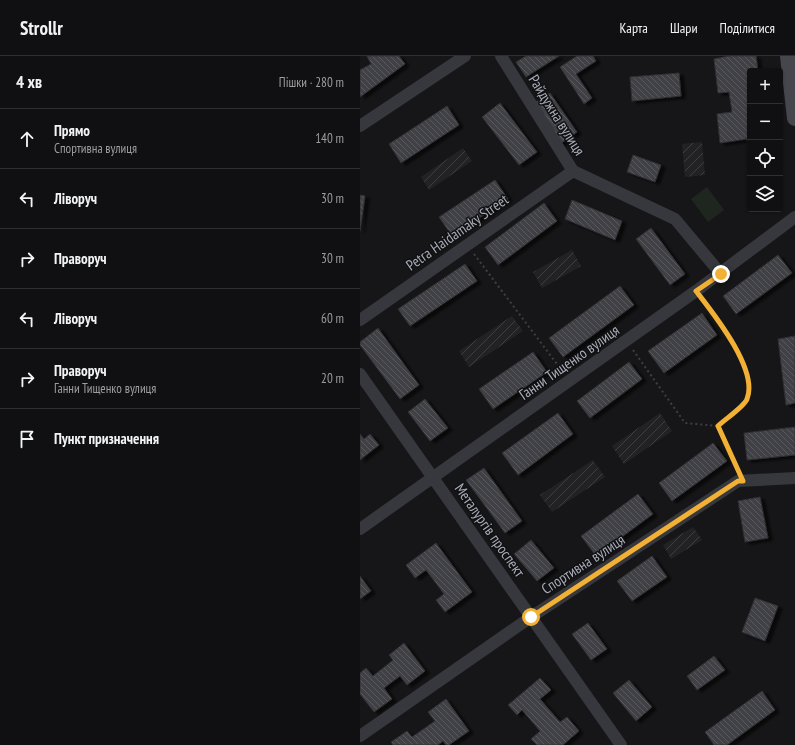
<!DOCTYPE html>
<html lang="uk">
<meta charset="utf-8">
<style>
body{margin:0;font-family:"PT Sans Narrow",sans-serif;background:#19191b;color:#f1f3f6}
.controls{position:absolute;right:12px;top:12px;display:grid;overflow:hidden;border-radius:4px;box-shadow:0 1px 3px #0004}
.controls button{width:36px;height:36px;display:grid;place-items:center;padding:0;border:0;border-bottom:1px solid #303032;background:#101012;color:#f1f3f6;font:20px sans-serif}
.stop{position:absolute;width:12px;height:12px;margin:-9px;border:3px solid #f2b134;border-radius:50%;background:#fff}
.stop.end{background:#f2b134;border-color:#fff;box-shadow:0 1px 4px #0008}
.list{margin:0;padding:0;list-style:none}
h2{display:flex;justify-content:space-between;align-items:center;height:52px;margin:0;padding:0 16px;font-size:17px}
h2 small{font-size:13px;font-weight:400;color:#9c9d9f}
.list li{display:grid;grid-template-columns:26px 1fr auto;gap:12px;align-items:center;box-sizing:border-box;height:60px;padding:0 16px;border-top:1px solid #303032}
.list b{display:block;font-size:15px;white-space:nowrap}
.list p{margin:0;font-size:13px;white-space:nowrap;color:#9c9d9f}
.list em{font-size:13px;font-style:normal;color:#9c9d9f}
.icon{flex:none;width:22px;height:22px;fill:none;stroke:currentColor;stroke-width:2;stroke-linecap:round;stroke-linejoin:round}
.map{position:relative;flex:none;width:435px;height:689px;overflow:hidden}
header{display:flex;align-items:center;gap:24px;box-sizing:border-box;height:56px;padding:0 20px;background:#101012;border-bottom:1px solid #303032}
header strong{font-size:19px}
nav{display:flex;gap:22px;margin-inline-start:auto;font-size:14px}
main{display:flex}
aside{flex:1;background:#101012}
.map>svg:first-child{display:block}
</style>
<header>
<strong>Strollr</strong>
<nav><a>Карта</a><a>Шари</a><a>Поділитися</a></nav>
</header>
<main>
<aside>
<h2>4 хв<small>Пішки · 280 m</small></h2>
<ul class="list">
<li><svg class="icon" aria-label="ahead" viewBox="0 0 24 24"><path d="M12 20V5M6 11l6-6 6 6"/></svg><div><b>Прямо</b><p>Спортивна вулиця</p></div><em>140 m</em></li>
<li><svg class="icon" aria-label="left" viewBox="0 0 24 24"><path d="M17 20v-9H6M10 6l-5 5 5 5"/></svg><div><b>Ліворуч</b></div><em>30 m</em></li>
<li><svg class="icon" aria-label="right" viewBox="0 0 24 24"><path d="M7 20v-9h11M14 6l5 5-5 5"/></svg><div><b>Праворуч</b></div><em>30 m</em></li>
<li><svg class="icon" aria-label="left" viewBox="0 0 24 24"><path d="M17 20v-9H6M10 6l-5 5 5 5"/></svg><div><b>Ліворуч</b></div><em>60 m</em></li>
<li><svg class="icon" aria-label="right" viewBox="0 0 24 24"><path d="M7 20v-9h11M14 6l5 5-5 5"/></svg><div><b>Праворуч</b><p>Ганни Тищенко вулиця</p></div><em>20 m</em></li>
<li><svg class="icon" aria-label="arrive" viewBox="0 0 24 24"><path d="M6 21V4h12l-3 4 3 4H6"/></svg><div><b>Пункт призначення</b></div></li>
</ul>
</aside>
<div class="map">
<svg width="435" height="689" viewBox="0 0 435 689">
<defs>
<pattern id="industrial-furrows" width="10" height="10" patternUnits="userSpaceOnUse"><rect width="10" height="10" fill="#222225"/><path d="M-1 1l2-2M0 10L10 0M9 11l2-2" fill="none" stroke="#3f3f43"/></pattern>
<pattern id="building-back-hatch" width="6" height="6" patternUnits="userSpaceOnUse"><rect width="6" height="6" fill="#404145"/><path d="M-1 5l2 2M0 0l6 6M5-1l2 2" fill="none" stroke="#595a5e"/></pattern>
<filter id="shadow"><feDropShadow dx="4.5" dy="2.5" stdDeviation="1" flood-color="#0009"/></filter>
</defs>
<rect width="100%" height="100%" fill="#161618"/>
<path fill="url(#industrial-furrows)" d="M342,86L345,119L325,121L322,88Z
M103,92L112,105L69,134L61,121Z
M212,194L221,210L182,232L173,216Z
M152,260L163,275L109,311L99,295Z
M300,357L312,375L264,408L252,390Z
M233,404L245,421L192,456L180,439Z
M333,471L342,484L311,503L303,489Z"/>
<path fill="#1e261f" d="M347,131L364,154L348,166L331,143Z"/>
<path fill="url(#building-back-hatch)" stroke="#303034" filter="url(#shadow)" d="M7,0H39L45,8L0,41V14L11,8Z
M166,0H199L166,21L156,6Z
M217,0H233L236,5L216,18L232,42L224,48L200,11Z
M369,0H396L398,15H390V103L387,83L360,87L357,58L372,56L369,36L358,37L354,3Z
M319,17L321,40L272,45L270,21Z
M190,37L217,76L200,88L173,48Z
M140,47L177,96L159,109L122,61Z
M87,50L99,69L41,107L29,88Z
M273,99L301,109L295,126L267,116Z
M135,124L148,143L92,180L79,161Z
M0,139L5,140L0,175Z
M212,144L262,165L255,184L205,163Z
M184,147L197,165L138,209L125,191Z
M291,172L325,218L310,229L276,183Z
M418,199L432,217L376,258L363,240Z
M105,208L117,225L50,270L38,253Z
M260,230L274,249L203,301L189,282Z
M342,257L357,279L304,317L288,295Z
M18,272L59,329L40,343L0,289V286Z
M435,280V347L426,349L418,283Z
M173,296L187,316L133,353L119,333Z
M269,306L282,323L230,362L217,345Z
M65,343L88,372L70,385L48,356Z
M198,357L213,378L158,419L142,397Z
M435,371V399L387,404L384,377Z
M0,378L4,383L10,378L19,389L0,404Z
M353,387L367,405L312,445L299,427Z
M124,412L162,465L145,477L106,424Z
M278,438L293,458L236,500L221,480Z
M400,441L408,482L385,486L378,445Z
M171,484L194,512L177,525L154,498Z
M76,487L112,536L85,556L76,544L84,538L66,514L55,522L46,509Z
M292,500L307,521L272,545L257,525Z
M0,520L11,535L0,543Z
M395,542L418,550L405,585L382,576Z
M228,567L247,593L231,604L212,578Z
M44,587L65,615L47,629L40,620L24,632L32,643L14,656L0,638V617L6,612L13,620L33,604L29,599Z
M354,600L365,614L337,634L327,620Z
M180,622L191,634L180,643L200,666L207,661L219,675L203,689H177L171,683L180,675L162,654L157,659L148,649Z
M269,624L292,651L276,665L253,637Z
M402,635L415,654L367,689H354L345,676Z
M86,643L109,675L89,689H86L83,685L78,689H33L31,686L47,675L52,681L75,665L68,656Z"/>
<g fill="none" stroke-linecap="round" stroke-linejoin="round">
<path stroke="#3d3f44" stroke-width="2" stroke-dasharray="2 3" stroke-linecap="butt" d="M114,198L203,316
M343,243C365,271 393,306 387,344L358,370
M273,294L325,367L358,370L378,414"/>
<path stroke="#37383d" stroke-width="12" d="M141,0L213,115
M0,70L105,0
M213,115L315,163L361,218
M0,264L213,115
M0,318L261,689
M0,473L336,235L435,161
M0,680L171,561L378,425L435,422"/>
<path stroke="#45474d" stroke-width="16" d="M428,0L435,62"/>
</g>
<g fill="none" stroke-linecap="round" stroke-linejoin="round">
<path stroke="#f2b134" stroke-width="5" d="M171,561L378,425H383L358,370C364,364 385,350 387,343C399,314 353,257 336,235L361,218"/>
</g>
<g text-anchor="middle" dominant-baseline="central" stroke-width="3" stroke-linejoin="round" paint-order="stroke">
<g font-size="15" fill="#a8adb8" stroke="#111113">
<text transform="translate(197 59) rotate(58)">Райдужна вулиця</text>
<text transform="translate(97 176) rotate(-35)">Petra Haidamaky Street</text>
<text transform="translate(209 306) rotate(-35)">Ганни Тищенко вулиця</text>
<text transform="translate(130 474) rotate(55)">Металургів проспект</text>
<text transform="translate(223 508) rotate(-33)">Спортивна вулиця</text>
</g>
</g>
</svg>
<div class="controls">
<button>+</button>
<button>−</button>
<button><svg class="icon" aria-label="locate" viewBox="0 0 24 24"><circle cx="12" cy="12" r="6"/><path d="M12 2v4M12 18v4M2 12h4M18 12h4"/></svg></button>
<button><svg class="icon" aria-label="layers" viewBox="0 0 24 24"><path d="M12 4l9 5-9 5-9-5zM3 14l9 5 9-5"/></svg></button>
</div>
<div class="stop" style="left:171px;top:561px"></div>
<div class="stop end" style="left:361px;top:218px"></div>
</div>
</main>
